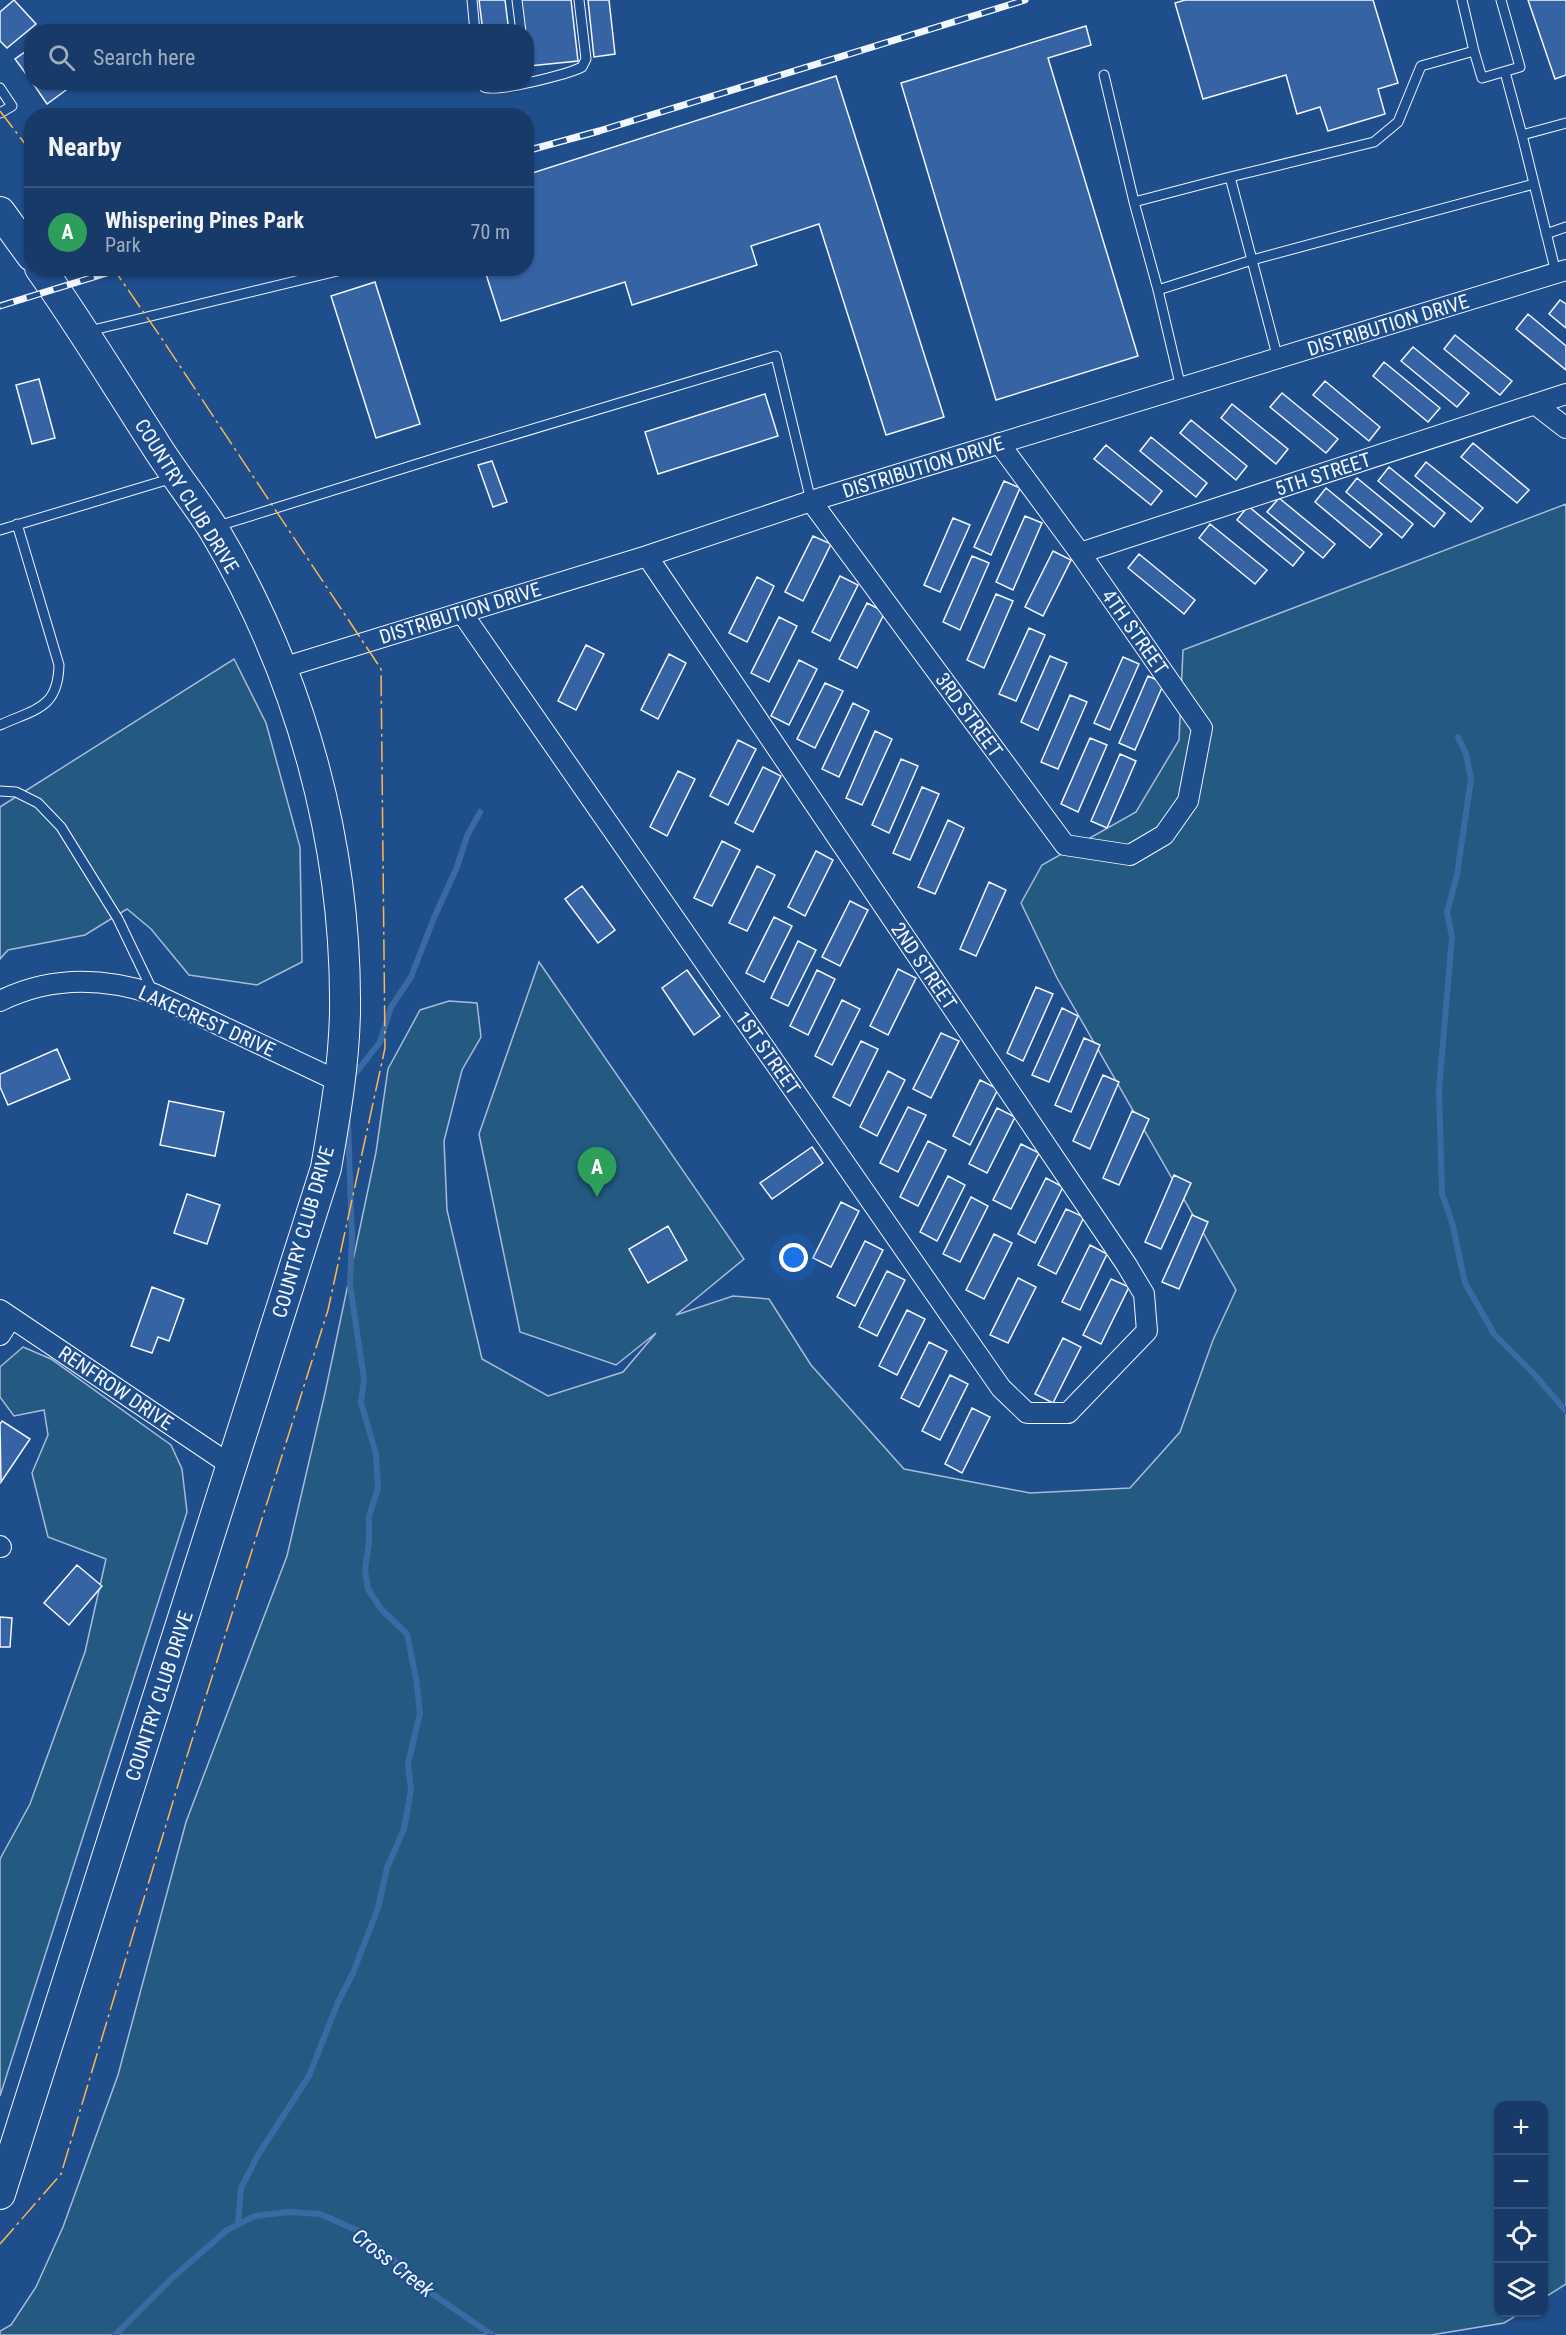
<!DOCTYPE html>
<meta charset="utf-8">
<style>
body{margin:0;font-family:"Roboto Condensed",sans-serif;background:#20416f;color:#f1f3f6}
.controls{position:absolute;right:18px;bottom:18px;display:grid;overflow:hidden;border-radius:12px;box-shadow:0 2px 4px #0004}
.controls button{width:54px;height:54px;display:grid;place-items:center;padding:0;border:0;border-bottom:2px solid #36547d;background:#173a69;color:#f1f3f6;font:30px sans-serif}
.you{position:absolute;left:794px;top:1258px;width:21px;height:21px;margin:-15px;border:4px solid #fff;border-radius:50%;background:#1a73e8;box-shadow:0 0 0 9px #1a73e833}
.badge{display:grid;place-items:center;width:39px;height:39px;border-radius:50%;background:#ffb74d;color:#fff;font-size:20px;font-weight:700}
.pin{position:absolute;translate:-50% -50px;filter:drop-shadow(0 2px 3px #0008)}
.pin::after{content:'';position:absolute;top:32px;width:21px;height:18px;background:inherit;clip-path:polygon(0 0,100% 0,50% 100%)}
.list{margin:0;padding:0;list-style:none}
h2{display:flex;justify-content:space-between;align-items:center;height:78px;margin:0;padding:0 24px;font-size:26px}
h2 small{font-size:20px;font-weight:400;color:#9eadc0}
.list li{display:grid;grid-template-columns:39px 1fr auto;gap:18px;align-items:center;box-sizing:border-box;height:90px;padding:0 24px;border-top:2px solid #36547d}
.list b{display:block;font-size:22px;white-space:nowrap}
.list p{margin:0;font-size:20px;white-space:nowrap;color:#9eadc0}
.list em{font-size:20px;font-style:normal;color:#9eadc0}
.icon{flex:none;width:33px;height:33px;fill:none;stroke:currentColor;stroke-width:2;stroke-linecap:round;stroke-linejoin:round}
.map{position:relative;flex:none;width:1566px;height:2335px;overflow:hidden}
.search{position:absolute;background:#173a69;box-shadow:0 2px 4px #0004;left:24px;top:24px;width:510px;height:66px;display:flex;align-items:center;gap:15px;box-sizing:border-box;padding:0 21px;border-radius:24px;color:#9eadc0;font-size:22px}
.panel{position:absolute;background:#173a69;box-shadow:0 2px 4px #0004;left:24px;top:108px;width:510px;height:168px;border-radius:24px}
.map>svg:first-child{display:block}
</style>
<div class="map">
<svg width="1566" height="2335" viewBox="0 0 1566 2335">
<rect width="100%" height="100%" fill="#1f4e8c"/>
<path fill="#245a82" stroke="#a8bbd7" stroke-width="1.5" d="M1566,504V2284L1544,2298V2106H1498V2312L1521,2313L1504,2323L1431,2335H0V2331L11,2325L36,2287L63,2227L118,2075L186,1822L287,1556L325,1393L376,1152L388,1069L420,1010L449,1001L477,1003L481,1037L462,1070L444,1141L447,1210L482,1359L548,1396L623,1372L656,1333L616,1365L520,1332L479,1134L539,962L744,1259L676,1315L733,1296L769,1299L811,1365L904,1469L1030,1493L1130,1488L1180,1432L1213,1340L1236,1290L1057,978L1021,903L1042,865L1136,812L1179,740L1183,650Z
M234,659L266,723L300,847L302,962L257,985L189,975L151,929L127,909L85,935L8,950L0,959V807Z
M23,1347L51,1359L171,1445L182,1469L187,1512L0,2096V1859L30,1804L85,1652L106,1559L48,1537L32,1473L48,1435L44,1410L14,1416L0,1397V1367Z"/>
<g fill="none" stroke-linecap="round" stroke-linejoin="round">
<path stroke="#3b69a3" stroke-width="6" d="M1458,737L1466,754L1471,779L1457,875L1447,912L1452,937L1439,1089L1442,1194L1452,1222L1465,1283L1494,1334L1534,1374L1566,1411
M351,1079L380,1042L391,1007L411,977L434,918L457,867L467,836L480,812
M238,2224L241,2188L258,2155L309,2076L338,2002L353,1973L378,1908L387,1868L404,1829L411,1790L408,1764L420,1713L416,1678L407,1634L381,1609L368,1589L365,1570L369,1542V1516L378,1488L376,1454L361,1403L364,1379L350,1285L352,1238L348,1122
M115,2335L171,2279L227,2230L255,2216L288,2212L320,2214L361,2232L434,2295L492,2335"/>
</g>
<path fill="#3563a3" stroke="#f2f6ff" stroke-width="1.5" d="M14,0L36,24L7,48L0,41V12Z
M479,0H505L509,32H483Z
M521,0H571L578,61L529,66Z
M588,0H609L615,54L594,57Z
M1185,0H1373L1398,83L1378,89L1385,114L1328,131L1320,107L1297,114L1286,75L1203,99L1175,3Z
M1528,0H1566V75L1555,79Z
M1086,26L1091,45L1048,58L1138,356L996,400L901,83Z
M32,47V82L15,59Z
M836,76L944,417L886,435L819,224L751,246L757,265L632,305L625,282L501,321L484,268H526V175Z
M32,82H77L47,104Z
M375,282L420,424L376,438L331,296Z
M1560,300L1566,304V328L1549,314Z
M1528,314L1566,346V370L1516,329Z
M1455,335L1512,381L1500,395L1444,349Z
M1413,347L1469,393L1457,407L1401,361Z
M1384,362L1440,408L1428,422L1373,376Z
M39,379L55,438L32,444L16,385Z
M1325,381L1380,427L1369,441L1313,395Z
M1282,393L1338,439L1326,453L1270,407Z
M765,394L778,436L658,474L645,432Z
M1232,404L1288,449L1276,464L1221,418Z
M1191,420L1247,466L1236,480L1180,433Z
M1151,437L1207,483L1196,497L1140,451Z
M1473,443L1529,490L1517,503L1461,457Z
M1106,445L1162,491L1151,505L1094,459Z
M492,461L507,502L493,507L478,465Z
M1426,462L1483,508L1471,522L1415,476Z
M1389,467L1445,513L1434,527L1378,481Z
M1357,478L1413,524L1402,538L1346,492Z
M1004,481L1020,488L991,555L974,547Z
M1326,488L1382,534L1370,548L1315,502Z
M1279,498L1335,544L1323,558L1267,512Z
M1248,506L1304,552L1293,566L1237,520Z
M1025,516L1042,523L1013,590L996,582Z
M953,518L970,525L940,592L924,585Z
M1210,524L1267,570L1255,584L1199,538Z
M813,536L831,544L803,601L785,592Z
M1053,551L1071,560L1043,616L1025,607Z
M1139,554L1195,600L1184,614L1128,568Z
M972,556L989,563L960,630L943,622Z
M840,576L858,585L830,641L812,632Z
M757,577L774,586L747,642L729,633Z
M996,594L1013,601L984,668L967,660Z
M867,603L885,612L857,668L839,659Z
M779,617L797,626L769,682L751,673Z
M1029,628L1045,635L1016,701L999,694Z
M586,645L604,654L576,710L558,701Z
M669,654L686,663L658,719L641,710Z
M1050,656L1067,663L1038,730L1021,722Z
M1123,657L1139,664L1110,730L1094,723Z
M799,660L817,669L789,725L771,716Z
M1148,676L1164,683L1135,750L1119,743Z
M825,683L843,691L815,748L797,739Z
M1070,695L1087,702L1058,769L1041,762Z
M853,703L869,711L839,777L822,769Z
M875,731L892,739L862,805L846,798Z
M1090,738L1107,745L1078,812L1061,804Z
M738,740L756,749L728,805L710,796Z
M1120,754L1136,761L1107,828L1091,821Z
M901,759L918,766L889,833L872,825Z
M763,767L781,776L753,832L735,823Z
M678,771L695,779L667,836L650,827Z
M922,787L939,794L910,860L893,853Z
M948,820L964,828L935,894L918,887Z
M722,841L740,850L712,906L694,898Z
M816,851L833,860L805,916L788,907Z
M757,866L775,875L747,931L729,923Z
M989,882L1006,890L976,956L960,949Z
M582,886L615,930L598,943L565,899Z
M850,901L868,910L840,966L822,957Z
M774,917L792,926L764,982L746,973Z
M798,941L816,950L788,1006L771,998Z
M898,969L916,978L888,1035L870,1026Z
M687,970L720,1016L694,1035L662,988Z
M817,970L835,979L808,1035L790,1026Z
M1036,987L1053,994L1023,1061L1007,1053Z
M842,1000L860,1009L832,1065L815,1056Z
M1062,1008L1078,1016L1049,1082L1032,1075Z
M941,1033L959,1041L931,1098L913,1089Z
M1084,1038L1100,1045L1071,1112L1055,1105Z
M861,1041L878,1049L850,1106L833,1097Z
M57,1049L70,1079L8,1105L0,1087V1074Z
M888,1071L905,1080L877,1136L860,1127Z
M1103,1075L1119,1082L1090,1149L1073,1141Z
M980,1080L998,1089L970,1145L953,1136Z
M169,1101L224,1112L215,1156L160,1145Z
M908,1107L926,1115L898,1172L880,1163Z
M997,1108L1015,1117L987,1173L969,1164Z
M1132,1111L1149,1119L1119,1185L1103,1178Z
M928,1141L946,1150L918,1206L900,1197Z
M1021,1144L1039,1153L1011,1209L993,1200Z
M812,1147L823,1163L772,1199L760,1183Z
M1174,1175L1191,1183L1161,1249L1145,1242Z
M948,1176L965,1185L937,1241L920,1232Z
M1046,1178L1063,1187L1035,1243L1018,1234Z
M187,1194L220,1205L207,1244L174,1233Z
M971,1197L988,1206L960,1262L943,1254Z
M841,1202L859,1211L831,1267L813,1258Z
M1066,1209L1084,1217L1056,1274L1038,1265Z
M1192,1215L1208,1222L1179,1289L1162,1282Z
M668,1226L687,1260L648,1283L629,1249Z
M994,1234L1012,1243L984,1299L966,1290Z
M865,1241L883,1250L855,1306L837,1297Z
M1090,1245L1107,1254L1080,1310L1062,1302Z
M887,1271L905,1280L877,1336L859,1327Z
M1018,1278L1036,1287L1008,1343L990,1335Z
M1111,1279L1129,1287L1101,1344L1083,1335Z
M152,1287L184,1299L169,1341L158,1337L152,1353L131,1346Z
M907,1310L925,1319L897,1375L879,1366Z
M1063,1338L1081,1347L1053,1403L1035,1394Z
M929,1342L947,1351L919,1407L901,1398Z
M950,1375L968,1384L940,1440L922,1431Z
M972,1408L990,1417L962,1473L945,1464Z
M2,1421L30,1439L1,1482L0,1424Z
M77,1565L102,1586L69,1625L44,1603Z
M0,1617L12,1618L10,1647H0Z"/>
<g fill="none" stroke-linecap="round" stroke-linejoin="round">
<g stroke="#f2f6ff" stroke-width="11">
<path id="lane" d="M472,0L475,32
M517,0L521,32
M1462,0L1474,51
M1501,0L1520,67L1482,78L1474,51L1421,66L1398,122L1374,142L1230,177L1252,260L1534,184
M1505,72L1522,135
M1104,75L1134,202L1230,177
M482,82L484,87C496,93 568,74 582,67L586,59L579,0
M0,88L12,106L0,113
M1134,202L1158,290L1181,388
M1546,234L1566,227
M1556,273L1522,135L1566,123
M1158,290L1252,260L1278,359
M89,331L350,268
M218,526L446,455L776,356L811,501
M0,530L173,478
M0,725C35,709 58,709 59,665L17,524
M0,791L16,792L38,803L61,827L118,919L153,992"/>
</g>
<g stroke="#f2f6ff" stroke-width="22">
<path id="street" d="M1535,404L1566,428
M811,501L1065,845L1130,855L1164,835L1188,801L1202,728L1080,553L999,443
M1080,553L1566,394
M462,613L1001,1388L1027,1413H1068L1147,1331L1144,1294L1126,1264L647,556
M282,668L647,556L811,501L1566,270
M0,1001C50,976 102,977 154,994L340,1082
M0,1310L232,1466
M0,1335L11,1318
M0,1546L1,1547"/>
</g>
<g stroke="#f2f6ff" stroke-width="32">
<path id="primary" d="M0,212L32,256
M0,2194L326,1168C335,1116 344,1065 345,1012C347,844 300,674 214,530C195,500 172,472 153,441C116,384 80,324 40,268"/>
</g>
<use href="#lane" stroke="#1f4e8c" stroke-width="9"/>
<use href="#street" stroke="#1f4e8c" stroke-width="20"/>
<use href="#primary" stroke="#1f4e8c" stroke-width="30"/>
<g stroke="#f2f6ff" stroke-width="7">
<path id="rail" d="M526,151L599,131L1025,0
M0,306L123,268"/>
</g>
<use href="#rail" stroke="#1f4e8c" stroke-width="4.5" stroke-dasharray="14" stroke-linecap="butt"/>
<path stroke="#ffb74d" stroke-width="1.5" stroke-dasharray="21 4.5 3 4.5" stroke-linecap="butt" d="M0,111L32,153
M0,2244L61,2174L181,1775L328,1310L385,1048L381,669L160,336L113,268"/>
</g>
<g text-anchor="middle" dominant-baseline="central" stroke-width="4.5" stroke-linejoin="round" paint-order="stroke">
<g font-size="20" fill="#f2f6ff" stroke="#1f4e8c">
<text transform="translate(1388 325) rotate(-17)">DISTRIBUTION DRIVE</text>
<text transform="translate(923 467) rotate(-17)">DISTRIBUTION DRIVE</text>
<text transform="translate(1323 474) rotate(-18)">5TH STREET</text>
<text transform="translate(187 496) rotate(58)">COUNTRY CLUB DRIVE</text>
<text transform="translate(460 613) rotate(-17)">DISTRIBUTION DRIVE</text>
<text transform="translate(1135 632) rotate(55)">4TH STREET</text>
<text transform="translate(969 715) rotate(54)">3RD STREET</text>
<text transform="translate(924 966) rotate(56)">2ND STREET</text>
<text transform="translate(207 1021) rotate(24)">LAKECREST DRIVE</text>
<text transform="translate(768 1053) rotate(55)">1ST STREET</text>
<text transform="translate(303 1232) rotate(-74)">COUNTRY CLUB DRIVE</text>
<text transform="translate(116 1388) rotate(34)">RENFROW DRIVE</text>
<text transform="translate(159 1696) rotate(-72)">COUNTRY CLUB DRIVE</text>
</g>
<g font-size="21" font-style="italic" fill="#f2f6ff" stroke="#1f4e8c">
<text transform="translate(393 2263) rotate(38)">Cross Creek</text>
</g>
</g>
</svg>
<div class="controls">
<button>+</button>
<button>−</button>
<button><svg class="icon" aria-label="locate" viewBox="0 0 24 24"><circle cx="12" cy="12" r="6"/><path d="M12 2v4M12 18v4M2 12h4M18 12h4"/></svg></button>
<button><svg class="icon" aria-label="layers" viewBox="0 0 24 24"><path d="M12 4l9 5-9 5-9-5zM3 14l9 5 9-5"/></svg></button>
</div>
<div class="you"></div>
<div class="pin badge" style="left:597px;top:1197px;background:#2e9e5b">A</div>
<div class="search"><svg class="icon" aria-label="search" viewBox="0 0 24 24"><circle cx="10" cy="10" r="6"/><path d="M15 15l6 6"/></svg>Search here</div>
<section class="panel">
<h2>Nearby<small></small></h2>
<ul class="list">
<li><span class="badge" style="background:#2e9e5b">A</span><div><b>Whispering Pines Park</b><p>Park</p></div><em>70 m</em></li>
</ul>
</section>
</div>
